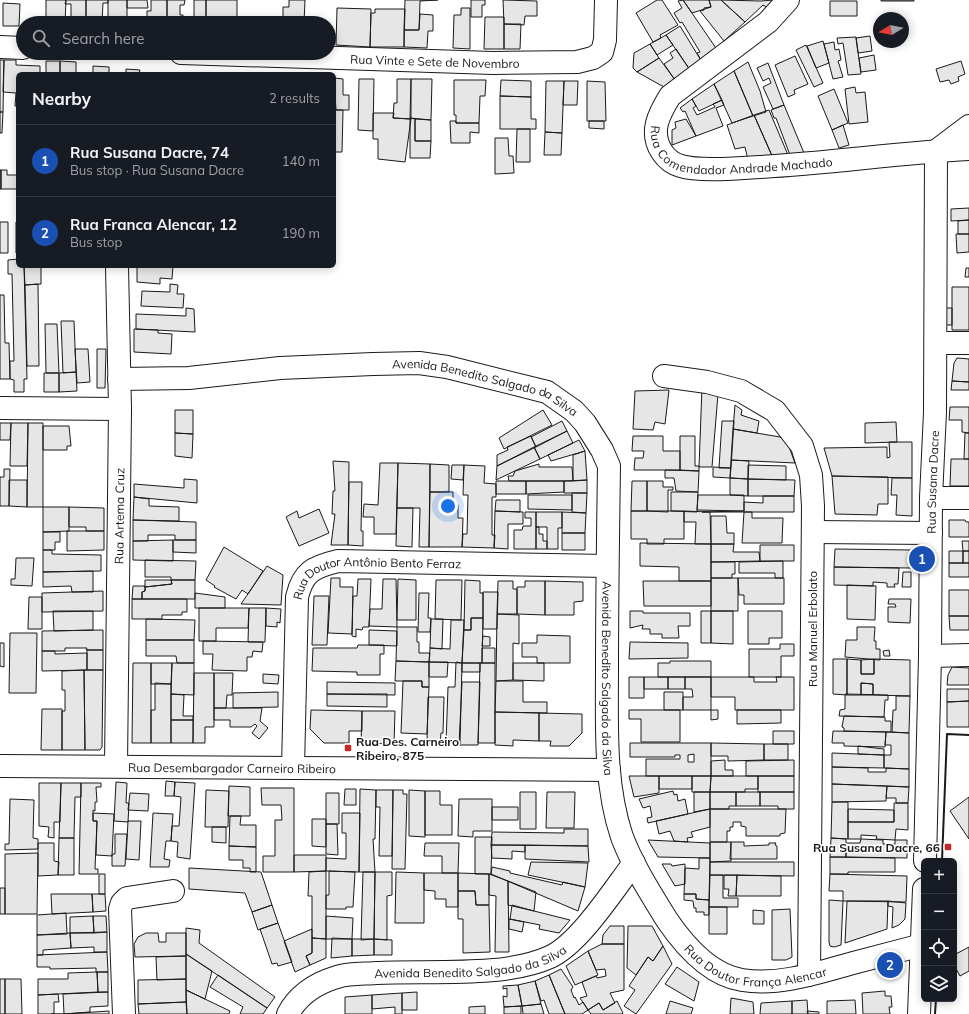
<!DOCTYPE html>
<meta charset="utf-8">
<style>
body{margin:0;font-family:Mulish,sans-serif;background:#20242c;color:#f1f3f6}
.controls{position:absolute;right:12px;bottom:12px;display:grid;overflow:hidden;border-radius:6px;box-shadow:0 2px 10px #0003}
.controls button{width:36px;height:36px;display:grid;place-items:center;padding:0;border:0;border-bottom:1px solid #363941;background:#171b24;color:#f1f3f6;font:20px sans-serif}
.compass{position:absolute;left:873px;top:12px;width:36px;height:36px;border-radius:50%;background:#171b24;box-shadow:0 2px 10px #0003;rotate:260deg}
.you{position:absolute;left:448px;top:506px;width:14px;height:14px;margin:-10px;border:3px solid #fff;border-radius:50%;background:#1a73e8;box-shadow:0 0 0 6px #1a73e833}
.badge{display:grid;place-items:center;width:26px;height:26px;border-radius:50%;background:#1a73e8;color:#fff;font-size:13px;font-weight:700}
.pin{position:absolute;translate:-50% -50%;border:2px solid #fff;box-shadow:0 1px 4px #0006}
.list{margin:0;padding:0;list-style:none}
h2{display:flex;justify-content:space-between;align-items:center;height:52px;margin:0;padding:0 16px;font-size:17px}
h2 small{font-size:13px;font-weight:400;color:#9ea1a6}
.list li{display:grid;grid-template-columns:26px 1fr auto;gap:12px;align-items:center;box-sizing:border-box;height:72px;padding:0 16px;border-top:1px solid #363941}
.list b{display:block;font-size:15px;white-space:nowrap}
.list p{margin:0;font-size:13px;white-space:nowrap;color:#9ea1a6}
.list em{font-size:13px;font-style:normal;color:#9ea1a6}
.icon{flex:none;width:22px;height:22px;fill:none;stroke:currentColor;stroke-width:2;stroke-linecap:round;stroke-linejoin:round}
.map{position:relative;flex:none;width:969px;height:1014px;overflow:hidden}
.search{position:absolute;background:#171b24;box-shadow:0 2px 10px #0003;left:16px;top:16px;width:320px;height:44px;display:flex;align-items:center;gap:10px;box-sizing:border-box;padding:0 14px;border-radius:22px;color:#9ea1a6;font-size:15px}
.panel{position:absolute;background:#171b24;box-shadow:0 2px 10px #0003;left:16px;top:72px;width:320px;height:196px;border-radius:6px}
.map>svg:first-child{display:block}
</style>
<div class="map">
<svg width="969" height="1014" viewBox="0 0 969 1014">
<rect width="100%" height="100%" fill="#fff"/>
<path fill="#e6e6e6" stroke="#1a1a1a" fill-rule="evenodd" d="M46,0H66L65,23H46Z
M66,0H86V23H71V4H65Z
M86,0H108V3H103L102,23H86Z
M108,0H127V23L108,22Z
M127,0H147L148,8H127Z
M151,0H167V23H147V11H151Z
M167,0H185L184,5H180V15H183V23H167Z
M194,0H206V23H194Z
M206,0H237V22L206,20Z
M289,0H305L304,23H283V7H289Z
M405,0H438L420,1L419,30H404Z
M471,0H485V5H482V17H471Z
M503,0L537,1V16H525L524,25L504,24Z
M657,0H662L678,25L660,35L661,38L653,42L636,13Z
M683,0L718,51L702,62L697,53L700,52L682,22L680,23L674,13L682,8L678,1Z
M683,0H709L711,7L692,13Z
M709,0H721L745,22L724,41L700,11L704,10V8L711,7Z
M721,0L761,1L774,0L770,9L763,5L745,22Z
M881,0H914V1H881Z
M830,1H857V16H830Z
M3,3L20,4L19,26H3Z
M337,8L371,9L370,47L336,45Z
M461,8H470V49L453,48L454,15H461Z
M375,9H405L404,47H370L371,13H375Z
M420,14L433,15V31H428L427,48L404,47V30H419Z
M485,17H504V49H484Z
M504,24H521L520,49H504Z
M680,26L702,62L690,70L666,35Z
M666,35L673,45L657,55L650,44Z
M870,36L872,51L858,53L856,38Z
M856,37L861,74L848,75L843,43L838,44L837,38Z
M823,41L829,63L816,68L807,46Z
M834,42L835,50L839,49L841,60L838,61L843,77L833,79L824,44Z
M650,44L659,58L637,72L633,68L634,53Z
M806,45L823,83L814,87L796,50Z
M676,49L690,70L675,80L664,64L673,58L670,53Z
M874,55L876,70L861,72L859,58Z
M795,56L808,84L794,90L795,94L788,97L775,65Z
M659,58L675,80L664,87L637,72Z
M0,60H4L3,112H0Z
M4,60H16V65L40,66V74H18V106H15L16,93L3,92Z
M46,61H60V74H46Z
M60,61L76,62V74H60Z
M961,61L965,74L958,77L959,81L951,84L949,80L940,82L936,69Z
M748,62L760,91L766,112L753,116L734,71Z
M768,63L784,105L773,109L763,87L771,83L769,78L763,81L757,68Z
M93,66L109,67V74H93Z
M126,69L140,70L139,74H126Z
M734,71L753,116L732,123L714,84Z
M334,78L343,79V95H349V110H336Z
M359,79H374L373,131L358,130Z
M397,79H411V119L393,118L394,103H397Z
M411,79H432L431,120L410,118Z
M454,80H486L485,96H480L479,123H456V115H454Z
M501,80L531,81V97L500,96Z
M546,81H564L562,133L545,132Z
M564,81H578L577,105H563Z
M587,81L605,82L606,121H587Z
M714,84L722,100L699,111L692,99Z
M855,87L856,93L865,92L868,122L849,124L845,89Z
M834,89L848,123L832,130L818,96Z
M500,96L531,97V119H536V129H500Z
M692,99L696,106L693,108L697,115L715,107L713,104L722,100L724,105L716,108L723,126L696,136L685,111L683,112L680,108Z
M784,105L804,153L790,155L776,118H774L771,110Z
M334,110H343L342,152H334Z
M769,110L788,155L773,158L754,115Z
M0,112H3L2,133H0Z
M373,113H394L393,118L411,119L405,162L378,159V139H373Z
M754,115L773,158L748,160L745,147L735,149L727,125Z
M410,118L415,119V141H431L430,158H410Z
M415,119L431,120V141H415Z
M686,119L696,136L672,145V130L676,128L675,122Z
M450,121H456V123H479V133L470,132V143H451Z
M589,121H604V129L589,128Z
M843,125L849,145L839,148L832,130Z
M517,129H530V162H516Z
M545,132L562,133L561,155H544Z
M495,138H508L509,156H513L514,173L495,174Z
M0,170H1V189H0Z
M1,170H7V175H18V189H1Z
M969,208V220L951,221V209Z
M969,220V234H958V221Z
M0,222H8V253H0Z
M16,222H18V253H16Z
M956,234H969V252L957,253Z
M18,259V266H24L27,379H24V392H14V380L10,379V361H14L12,274H8V260Z
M24,266H41V284L25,285Z
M137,266H173L172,279L160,278V284L137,282Z
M966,268H969V277H965Z
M38,284L39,366H27L25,285Z
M170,284L178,285L177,294H184L183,308L141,306L142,291L170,292Z
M952,287H969V330H952Z
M0,295H4L5,343H9L10,379H0Z
M186,308L194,309L195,332L136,329V314L186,316Z
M943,308H952V325H943Z
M61,321H74L76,372L63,373Z
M45,324H57L59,373H46Z
M134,329L158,330V333L172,334L171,354L134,352Z
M75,349H88L90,382L77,383Z
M97,349H106L105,388H97Z
M957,358L969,359V382L952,381L954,363Z
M76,372L77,391L59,392V373Z
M44,373H59V392H44Z
M952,381L969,382V390H951Z
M702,387L718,394L712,467H699Z
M669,390L665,424L655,422L653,430L633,429L635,391Z
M735,405L742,410L741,415L759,421L757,433L733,429Z
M950,407H969V433L962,432V420H949Z
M175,410H193V434L175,433Z
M543,410L552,425L504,449L499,438Z
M562,421L567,431L536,447L531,437Z
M722,421H734L731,468H719Z
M896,422L897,442L865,443V423Z
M0,423H11L10,440H0Z
M11,423H28L27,466H10Z
M28,423H43V507H27Z
M43,426H69L71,446H67V450H43Z
M733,429L780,437L788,444L795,463L731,460Z
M567,431L573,443L540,459L534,447Z
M175,433L193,434L192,458L175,456Z
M965,433H969V459H964Z
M531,436L536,447L497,466V455L508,450L507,447Z
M633,436H663V451H680V470H634L635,458H643L644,451H632Z
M680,436H695V466H699V471L680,470Z
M579,440L585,451L551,461L548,455Z
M889,442H912V478L832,476L824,448L887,447V458L890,457Z
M534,447L540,459L496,480L497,466Z
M585,451L587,480L573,481V455Z
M951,459H969V486H950Z
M731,460L749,461L748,479L730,478Z
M333,461L349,462L348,545H331L335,514H332L333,491H335Z
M380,463H398L396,534H374V517H363L364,504L378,505Z
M398,463L430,464L429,547H419L420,508H397Z
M430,464L449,465V492H430Z
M539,464V467H572L573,481H509L508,476H513L515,471Z
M452,465H464L463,480L451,479Z
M464,465L485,466L484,483L496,484V497H492V535H495L494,548L462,547L463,534H467L468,495H463Z
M748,465L786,466V480L748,479Z
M713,467L731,468L730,478L713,477Z
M4,469H10L9,506H0V477H4Z
M665,470L699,471L698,492L676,491L674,478H665Z
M832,476L888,477V504H878L877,515L835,514Z
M730,478L748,479V496L730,495Z
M892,478H912V516L896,515L897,495H891Z
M184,479L197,480V503L134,497V484L184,488Z
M748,479L795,480L794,496H748Z
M9,480H27V507L9,506Z
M587,480V493H564V481Z
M496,481H526V494H496Z
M526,481H564V492L526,494Z
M632,481H647V511H631Z
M647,481H663V487H673V490H668V512L647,511Z
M349,482H362L361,531H363V546L348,545Z
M430,492H453V505H458V518H463L462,547H429Z
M671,492H698L697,512L671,511Z
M572,493H587L586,513L572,512Z
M528,495H572V510L528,509Z
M698,495H744V511L697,510Z
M763,496H794V512H702L744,511V502L763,503Z
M134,497L149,499V506L179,507V521L133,520Z
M496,500H520V512L495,511Z
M43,507H69V531L43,532Z
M69,507L104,508V531H86V527H69Z
M397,508H413L412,547L396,546Z
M319,509L329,533L299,546L286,517L297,511L299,518Z
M495,511L523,512V524H508V549L494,548Z
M631,511H684V539H664V544H647V539H631Z
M684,511L710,512L711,544H695L696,522H684Z
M525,512H536V549H514V530H522L523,526H531V518H525Z
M536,512H562V528H558V549H547V527H536Z
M562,512L586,513L585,533H562Z
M744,512H752V518H783L782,543H742Z
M711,516H726L727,533H734V544H711Z
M133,520L196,522V540H175V535H148V541H133Z
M949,520H965L966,522H969V537H949Z
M536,527H539V534H543V541H547V549H536Z
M67,531H104V550L67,551Z
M43,532H60V542H55V550H43Z
M562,533H585V550H562Z
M173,540V561L133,560V541Z
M173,540H196V553L173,552Z
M962,541H969V551H963Z
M640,543L711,544V581H679V567L640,566Z
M711,544H734L733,552H759L760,561L711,562Z
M760,545H794V561H760Z
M224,547L263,571L248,594L242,590L236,599L214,587L215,586L206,580Z
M835,549L911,550V568L834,567Z
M43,550H52V554L101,555V571L43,572Z
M949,551H963V563H949Z
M963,551H969V563H963Z
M16,558H34L32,586L11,585V579H15Z
M145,560L196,561L195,580H171V577H145Z
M783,561V578H775V573H739V562Z
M711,562H735V574H732V578H711Z
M949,563H969V577H949Z
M267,566L283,575L281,605L241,604Z
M834,567L899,568L898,584H894L895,587H887V583L873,582V586L834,585Z
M93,571V592H72L71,586L43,587V572Z
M903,572H911V587H902Z
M331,578H340V587H353L352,634L328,633Z
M711,578H738V611H711Z
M738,578H784V604H744V595H739Z
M358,579H371L369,627H363L362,630L356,629V637L352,636V634L353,596H357Z
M383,579H396L397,627L369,626L370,609H382Z
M398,579L416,580V620H397Z
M145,580H171L172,584L145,587Z
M171,580H195V599H142V592L145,591V587L172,584Z
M436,580H462L461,620L435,619Z
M465,580L480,581V593H483V618H471V630H464Z
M498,581H513V589H517V614H497Z
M525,581H545V615L517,614V587H525Z
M545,581L583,582V601L574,602V615H545Z
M643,581H711V606H644Z
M847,585L876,586L875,620L847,619Z
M133,586H145V591L142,592V599H132Z
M949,590H969V616H949Z
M103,591V611L42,612V593Z
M483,592H498L497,629H483Z
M195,593L225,597V608H195Z
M419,593H429L428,618H431L430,632H418Z
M314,596H329L327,645H312Z
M29,597H42V629H28Z
M132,599H187V612H182V615H162V619H132Z
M889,599H911L910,623L888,622V607H896L895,604H888Z
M199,608H249L248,628H216V641H199Z
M249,608H266L265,642H248Z
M266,608L281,609L280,623L277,622V627L266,626Z
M53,611H93V630L54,631Z
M630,611H643V613H690V626H678L679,638H662V634H650V629H642L643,625L630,628Z
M701,611H711V643H701Z
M711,611H733V644L711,643Z
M748,611H782V638H769V644H748Z
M497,614L519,615V644L513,643V680L496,681Z
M949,616H969V630H950Z
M471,618H483L482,663H462L464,630H471Z
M146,619L195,620L194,640H146Z
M431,619H443L442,649L430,648Z
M451,620H464L462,663L429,662L430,648L450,649Z
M397,627H417V642H419V653H430L429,662L396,661Z
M857,627H875L874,641H876V649H880V660L845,657L846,640H857Z
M103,630V650H86L87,648H65V651H42V631Z
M369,630L397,631V646L369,645Z
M10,633H37L36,693H9Z
M537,635L570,636V663H537V657H522V643H537Z
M483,636L490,637V646H482Z
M146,640H194V663H177L176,656H146Z
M203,641L263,642L262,652L253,651L252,657H247V671L212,670L213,654H203Z
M630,642L688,643V658L629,659Z
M0,643H4V667L0,666Z
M780,644H794V656H781V677H749V649H780Z
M358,645H384V654H380V675H357V672L312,671L313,648H357Z
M482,648H495V663H482Z
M87,650H103V670H87Z
M889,650L890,656H884L883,651Z
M42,651H55V654L87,653V670L42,671Z
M833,659H847V695L833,694Z
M847,659L861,660V674H874V659L910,660V696L873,695V684L861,683V695H847Z
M874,659V674H861V660Z
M396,661L429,662V687H422V681H395Z
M670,661H711V677H658V663H670Z
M429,662H448L447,677H429Z
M456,662L462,663L460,744L446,743L448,687H455Z
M133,663H151V743H132Z
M151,663H172L171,684H151Z
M172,663H194V695L171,694Z
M462,663H480V672H462Z
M480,663H495V743H478Z
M513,663H544V681L513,680Z
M952,667L969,668V685H947L948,675Z
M84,670L85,750H62V711H65V690H62V671Z
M84,670H103L102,747L100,750H85Z
M194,673H214V727H205V743H193Z
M214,673H233L232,695H227L226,708H214Z
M263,674L279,675L278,684L263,683Z
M629,677H644V698H629Z
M644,677H668V689H644Z
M668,677H685V689H668Z
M685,677H711V710H683V697H693L692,689H685Z
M711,677H754V682H777L776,677H794V710H735V697H711Z
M403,681H422V687H429L427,734L401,733Z
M496,681H523V702H547V713L495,712Z
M327,682L395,683V695L327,694Z
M462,682H480L478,745H459Z
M155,683L171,684V743H151V710H155Z
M861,683L873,684V695H861Z
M947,689H969V701L947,702Z
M278,692V707L233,708V693Z
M664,692H683V710H664Z
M171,694L184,695L183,716H193V720H171Z
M327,694H387V707L327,706Z
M845,694L888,695V700H885L884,717L839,716L840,710L845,709Z
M896,696H910L909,733L892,732L893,710H896Z
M428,697H444L443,733H441L440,744H427Z
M969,701V727H947V702Z
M214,708H262L260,721L268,728L259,739L252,733L257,726L255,724L251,727H230V720H214Z
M42,709H62V750H41Z
M311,710L362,711V731H349V743H324L310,729Z
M629,710H680V742H641V719H629Z
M711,710H718V719L711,720Z
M737,710H781V723L737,724Z
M362,711H395L394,744L361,743Z
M495,712L539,713V741L513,740V746L495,745Z
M539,713L582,714V733L569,746H550L551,741H539Z
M844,716L885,717V721H891V732L844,731V728L842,727Z
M171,720H193V743H171Z
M773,731H794V744H773Z
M833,731L886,732L885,747L844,746V743H832Z
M886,732L909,733V769L884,768V755H891V745H885Z
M630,743H711V776H646V759H680V755H675V757H630ZM694,754V762H688V755Z
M711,743L764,744V760L728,761V756H711Z
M764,744H788V760H764Z
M858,746L884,749V755L858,754Z
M832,753L884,755V768L832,767Z
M725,760V770H733V776H711V761Z
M794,760V776H746V761Z
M832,767L868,768V772H886V768L909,769V787L832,784Z
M629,776H659V793L634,797Z
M659,776H692V789H659Z
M692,776H711L710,792H692Z
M711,776H758V789H745V792H710Z
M758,776H794V792H758Z
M166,781L175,782L174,796H165Z
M116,782L127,783L126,803H129L128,822L114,821Z
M175,782L195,783L190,859L177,857L178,842L171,841L172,826H179L181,797L174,796Z
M39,783H61L60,822H54V838L48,837L49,827L39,826Z
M61,783H81V797H75L74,838H59Z
M81,783H101V787H96L97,802H95V811L93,810V821H97L95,869H98V874H79Z
M832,784L887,786L886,801L832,802Z
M229,786L250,787V816H228Z
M887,786L909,787L908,803H896V798H886Z
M261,788H294V872H263V856H275V820H282L281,805H262Z
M345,789H356V805H344Z
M360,789L376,790L375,839H373L375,872H359Z
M206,790L229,791L228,827H205Z
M376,790H393L392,856H379L380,807H376Z
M393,790H403V794H407L405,869H392Z
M409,790L425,791V837L409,836Z
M425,791H440V805H452V835H425Z
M673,791L674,795L677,794L678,801L685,799L688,814L648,823L647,818L652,817L650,806L643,808L639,799Z
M520,792H536V829H520Z
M547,792H575L574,828H546Z
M694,792H710V809L694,812Z
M710,792H736V806H729V809H710Z
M736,792H760V806H736Z
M760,792H794V809H778V806H760Z
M130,793L149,794L148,811L128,810Z
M326,793H339V824H326Z
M969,797V839L950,811Z
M10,799L34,800L33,838L38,839V849L5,850V844H9Z
M459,799H492V831H473V837L458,836Z
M832,802H848V839L831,838Z
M894,803H908V830L896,829L895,840L876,839L877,836L861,835V839H848V822H894Z
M492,807H518V820H492Z
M710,809V827L691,832L693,837L687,838L688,842L674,841L670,831L659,834L656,821Z
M710,809H786L785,833L780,834V836H746V827L741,826V822H733V827H730V831H727V842H710Z
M848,809L894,810V822H848Z
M93,813L114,814L112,856L96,855L97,821H93Z
M153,813L173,814L171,841H166L164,859L170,860L169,867H150Z
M342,813H360L359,872L326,871V858L346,859V833H342Z
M230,816H241L240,825H256V847L229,846Z
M312,819H326V847L312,846Z
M128,821H141L139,860L126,859Z
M326,824H337L338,855L326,854Z
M212,827H226V843L212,842Z
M564,829H588V846L491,845L492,832L564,833Z
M115,834H127L125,866H112V854H115Z
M475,837H492L491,874H475Z
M59,838H74V875H58Z
M831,838L846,839V857H830Z
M861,839L883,840V844H895V840H907V858L846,857V843H860Z
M648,840L710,843V858L658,857Z
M710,842H731V861L710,862Z
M731,842H744V846L769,845V843H776L775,845L777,846V859H730Z
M38,843H54V861L59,862L58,875L38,876Z
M425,843H459L458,873H442V856H424Z
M491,845H525V852L512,851V859L492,858Z
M525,845L588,846L589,862L525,859Z
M229,846L256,847V872H250V868H243V860H229Z
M38,853L37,914H5V854Z
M294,855H326V871L294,872Z
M830,857L895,858V872H848V874H830Z
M699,858H710L709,900L696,899V894H684L685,868L699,869Z
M531,862L588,863L585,887L528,875Z
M710,862H794V876L710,875Z
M662,864H671L672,866L685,864V884L675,886Z
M492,867L510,871V873L562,885L563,882L585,887L578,911L491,874Z
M189,868L261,872L272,905L252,912L245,893L189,889Z
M326,871V939L312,938V896H308L309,872Z
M329,871L355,872L353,907H346V909H326V895H329Z
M363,872H375L374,939L361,940Z
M375,872H392V895L387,896V940L374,939Z
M396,872L424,873V923H395Z
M424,873H458V907H446V899H435V891L424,890Z
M458,873L489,874V905H476L475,891H458Z
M99,874H105V894H99Z
M489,874L508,881L509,952H495L496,896L489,895Z
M830,874L907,876L906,902L843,901V891H829Z
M710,875H723V898H738V907H709Z
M724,875H737L736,896H728L729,889H724Z
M737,875L781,876V896H736Z
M508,881L536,892L534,911L508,905Z
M0,888H5V914H0Z
M458,891H475L476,905H489L490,952L463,953V919H458Z
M51,894H92L93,912L52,914Z
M92,894H105L106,911L93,912Z
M684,894H696V899L709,900V915H704V912H696V908H694L693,901L684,900Z
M829,900L843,901L841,945L834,947L830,946L829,942Z
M847,901H888L887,929L845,943Z
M888,901L906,903L905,919L899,925L892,928L893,907L888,906Z
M272,905L278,923L258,930L252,912Z
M512,905L534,911L570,920L559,933L539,929L540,925L510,919Z
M709,907H727V934H709Z
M790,909L792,957L786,960H772V910Z
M753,910L764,911V924H753Z
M66,913L67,934L37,935V915Z
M93,916H106L107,932L94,933Z
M93,916L94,933H70V917Z
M326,916L353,918L352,939H326Z
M509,919L524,922L522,932L509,929Z
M278,923L292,962L278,966L277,963L272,964L260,929Z
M610,926H624V944H602L603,935Z
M628,926H652L663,946L653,961L648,957L636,975L627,968Z
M186,928L200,930L199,943L275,997L267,1008L186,954Z
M312,929V953L306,956L310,965L295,972L284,941Z
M107,932V952H94V947L71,948L70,933Z
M70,933L71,948L43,950V955H37V935Z
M146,933H158L159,942H166V933H186V956L135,957L134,944L138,937Z
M312,938L326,939V958L310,965L306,956L312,953Z
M332,938L352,939V956L331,958Z
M352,939H374V955L352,956Z
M374,939L392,940V955H374Z
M602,944H624V990L610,993L615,1003L603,1010L599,1003L588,1010L580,998L587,996L582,982L596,976L597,978L606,976L605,969L596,970L588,951Z
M663,946L672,964L636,1014L624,1006L635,990L629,986L648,957L653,961Z
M969,947V971L960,976L954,965V955Z
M588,951L598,975L575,985L566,966Z
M107,952L108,972H96V968L50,969V967H37V955Z
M186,954L212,971L205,999L186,990Z
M186,956V979L157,980L156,957Z
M677,967L699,982L694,1001L665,984Z
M561,969L573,987L571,990L574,998L575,997L579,1005L583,1002L588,1010L582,1014H565L549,975Z
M97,972L98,992L38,995V979H68V973Z
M97,972H108V992H98Z
M218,975L267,1008L263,1014H240L243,1007L210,987Z
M549,975L565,1014H549L544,1000L541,1001L535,981Z
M0,979H5V1014H0Z
M5,979H21L22,1014H5Z
M186,979V1002L138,1004V980Z
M535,981L541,1004L522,1006L518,985Z
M518,985L522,1006L504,1007L503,996L507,997V988L503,989V986Z
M186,990L230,1011L229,1014H187Z
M885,991V996H891L892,1007H889L890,1014H863L862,993Z
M108,992V1006L90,1007V1012L64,1014L63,994Z
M417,992V1010H402V993Z
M402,993V1014H395V1007L372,1009V995Z
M58,994L59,1002H54V1014H38V995Z
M372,995V1014H345V997Z
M731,998L753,1002L754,1014H730Z
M807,1000L808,1014H792V1001Z
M855,1000L856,1014H827V1001Z
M617,1001L623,1013L622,1014H591L588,1010L599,1003L603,1010Z
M670,1001L693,1008L691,1014H666Z
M792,1001V1014H760L761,1003Z
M186,1002L187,1014H139L138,1004Z
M541,1004L544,1014H523L522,1006Z
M485,1006V1014H469V1007Z
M521,1006V1014H504V1007Z
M109,1011V1014H51H64Z
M807,1011L819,1012V1014H808Z"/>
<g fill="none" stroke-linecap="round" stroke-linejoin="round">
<g stroke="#1a1a1a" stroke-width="24">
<g id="minor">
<path id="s1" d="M788,0L768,22L670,96C659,114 649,132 662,152C666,158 673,164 681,166C700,172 739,168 760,167C830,163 899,153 969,149"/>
<path d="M0,47L23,48"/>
<path id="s2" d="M181,53L493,63L577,62L593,58L602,52L605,40L606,0"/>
<path d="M936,343H969"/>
<path d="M664,376L707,382L741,391L775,411L802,446L811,475L813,506L809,975"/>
<path id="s3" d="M119,379L189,378L280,368L373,364L419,363L447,367L547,392L574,411L585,423L602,450L609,466C608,533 607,601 607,669C607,725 604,784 622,837C633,866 651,894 667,920C684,945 710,975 742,980C779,986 817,973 853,963C876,957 899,951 922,945"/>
<path d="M0,408L120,409"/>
<path d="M931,498H969"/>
<path d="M813,532L931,533"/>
<path d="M930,656L969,655"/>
<path id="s4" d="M0,766L609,770"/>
<path id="s5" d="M116,766L120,409L117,266"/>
<path id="s6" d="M293,768L297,597C303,572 313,567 338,561L607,566"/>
<path id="s7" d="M925,861L930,656L931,498L935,412L936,151L969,126"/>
<path d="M124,1014L120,909L122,903L127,898L173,891"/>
<path id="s8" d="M288,1014C298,995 317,983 337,977C349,973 364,974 376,973C428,970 504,978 550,957C580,943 614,889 634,863"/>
<path d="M919,1014L924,889"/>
</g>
</g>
<use href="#minor" stroke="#fff" stroke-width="22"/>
<path stroke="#1a1a1a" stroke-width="2" d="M942,861L947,734L969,735
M935,1014L936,999"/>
</g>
<g fill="#c62828" stroke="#fff" stroke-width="1.5">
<rect x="344" y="744" width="8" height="8" rx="2"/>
<rect x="944" y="843" width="8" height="8" rx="2"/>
</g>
<g text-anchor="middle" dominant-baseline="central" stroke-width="3" stroke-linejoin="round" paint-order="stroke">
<g font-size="12" fill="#1a1a1a" stroke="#fff">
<text stroke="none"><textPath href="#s2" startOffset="254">Rua Vinte e Sete de Novembro</textPath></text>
<text stroke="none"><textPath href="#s1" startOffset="287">Rua Comendador Andrade Machado</textPath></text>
<text stroke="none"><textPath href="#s3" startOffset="371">Avenida Benedito Salgado da Silva</textPath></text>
<text stroke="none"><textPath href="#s7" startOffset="379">Rua Susana Dacre</textPath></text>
<text stroke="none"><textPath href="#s5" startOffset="250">Rua Artema Cruz</textPath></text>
<text stroke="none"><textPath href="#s6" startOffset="261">Rua Doutor Antônio Bento Ferraz</textPath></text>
<text transform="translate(812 629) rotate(-90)">Rua Manuel Erbolato</text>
<text stroke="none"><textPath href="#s3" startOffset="743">Avenida Benedito Salgado da Silva</textPath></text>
<text stroke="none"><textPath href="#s4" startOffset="232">Rua Desembargador Carneiro Ribeiro</textPath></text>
<text stroke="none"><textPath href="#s3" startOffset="1106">Rua Doutor França Alencar</textPath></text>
<text stroke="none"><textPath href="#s8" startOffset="198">Avenida Benedito Salgado da Silva</textPath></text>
</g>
<g font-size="12" font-weight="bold" fill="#1a1a1a" stroke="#fff" text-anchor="start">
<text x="356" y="741">Rua Des. Carneiro<tspan x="356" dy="14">Ribeiro, 875</tspan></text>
<text x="940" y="847" text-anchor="end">Rua Susana Dacre, 66</text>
</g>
</g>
</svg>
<div class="controls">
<button>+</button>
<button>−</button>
<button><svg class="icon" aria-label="locate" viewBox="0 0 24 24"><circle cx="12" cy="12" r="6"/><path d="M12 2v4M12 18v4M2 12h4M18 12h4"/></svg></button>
<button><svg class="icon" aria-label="layers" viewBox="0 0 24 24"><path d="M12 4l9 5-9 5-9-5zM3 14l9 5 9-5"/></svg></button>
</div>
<svg class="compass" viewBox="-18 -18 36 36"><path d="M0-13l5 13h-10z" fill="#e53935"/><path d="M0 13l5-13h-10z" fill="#9ea1a6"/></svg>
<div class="you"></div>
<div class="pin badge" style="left:922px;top:559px;background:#1a4fb4">1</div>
<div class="pin badge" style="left:890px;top:965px;background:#1a4fb4">2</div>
<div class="search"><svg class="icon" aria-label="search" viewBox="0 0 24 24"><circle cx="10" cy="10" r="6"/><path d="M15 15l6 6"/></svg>Search here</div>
<section class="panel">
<h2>Nearby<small>2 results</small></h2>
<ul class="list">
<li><span class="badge" style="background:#1a4fb4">1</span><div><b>Rua Susana Dacre, 74</b><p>Bus stop · Rua Susana Dacre</p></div><em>140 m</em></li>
<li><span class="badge" style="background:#1a4fb4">2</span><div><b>Rua Franca Alencar, 12</b><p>Bus stop</p></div><em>190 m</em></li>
</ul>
</section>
</div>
